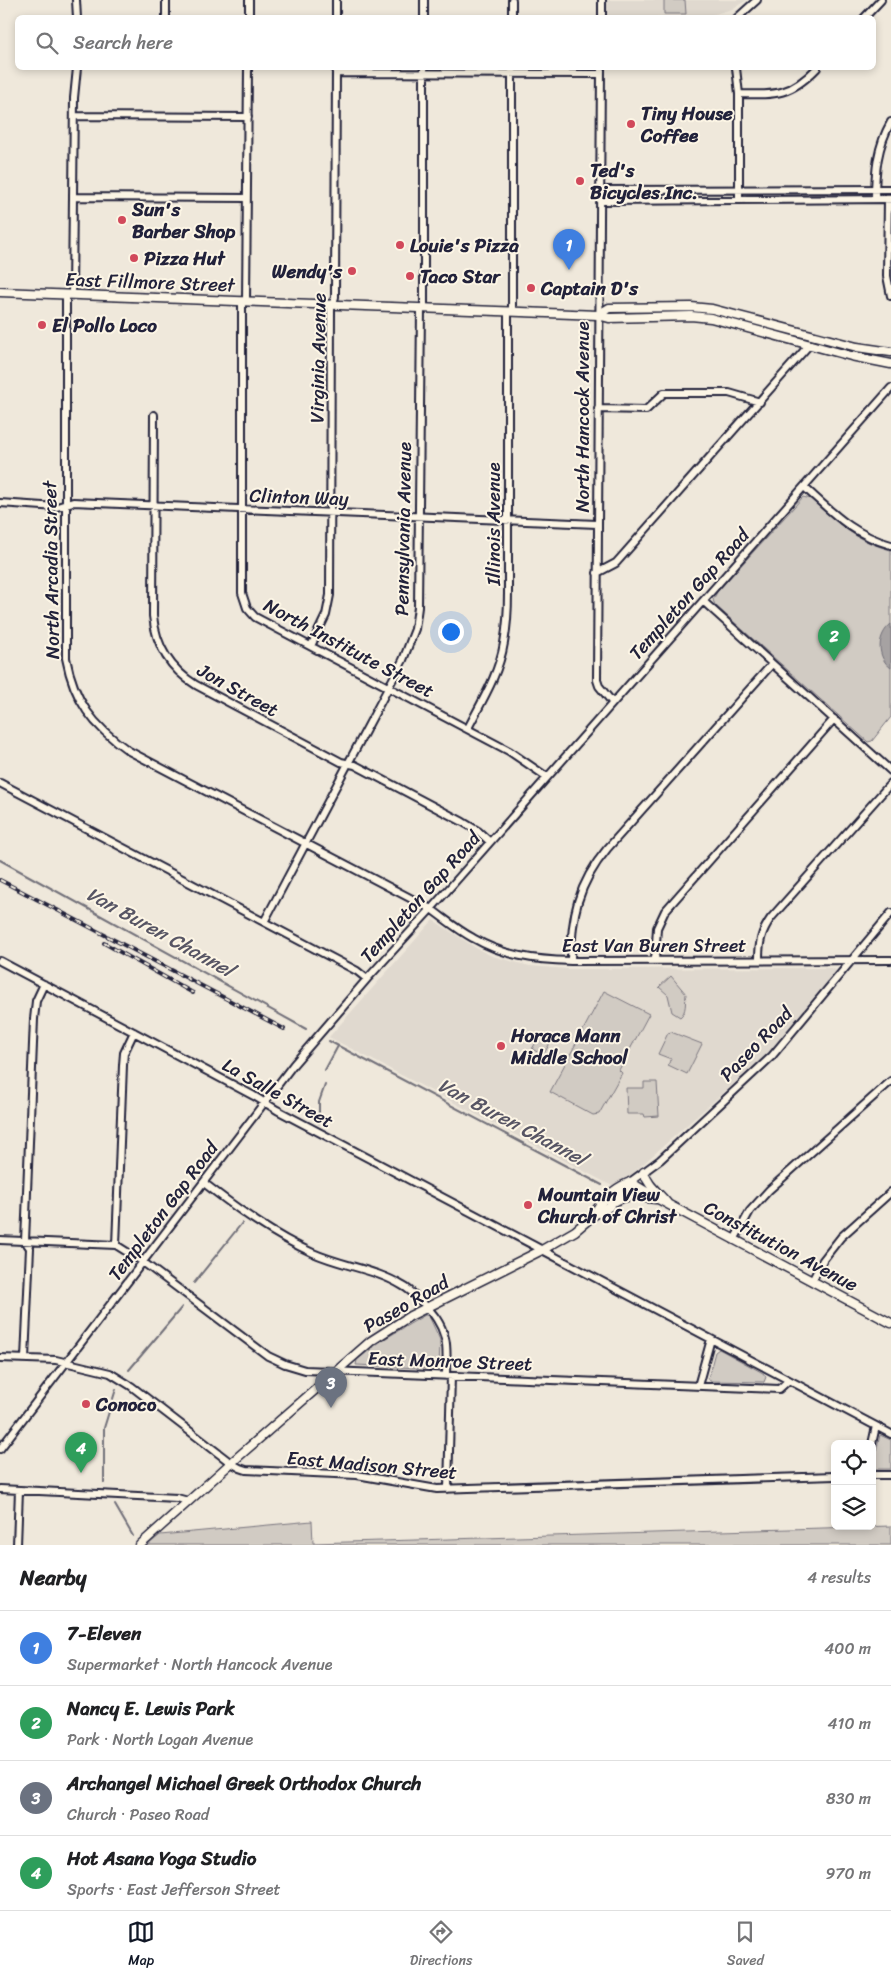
<!DOCTYPE html>
<meta charset="utf-8">
<style>
body{margin:0;font-family:Sriracha,sans-serif;background:#f6f6f6;color:#202124}
.controls{position:absolute;right:15px;bottom:15px;display:grid;overflow:hidden;border-radius:8px;box-shadow:0 2px 8px #0003}
.controls button{width:45px;height:45px;display:grid;place-items:center;padding:0;border:0;border-bottom:1px solid #e0e0e0;background:#fff;color:#202124;font:25px sans-serif}
.you{position:absolute;left:450px;top:631px;width:18px;height:18px;margin:-12px;border:4px solid #fff;border-radius:50%;background:#1a73e8;box-shadow:0 0 0 8px #1a73e833}
.badge{display:grid;place-items:center;width:32px;height:32px;border-radius:50%;background:#111827;color:#fff;font-size:16px;font-weight:700}
.pin{position:absolute;translate:-50% -41px;filter:drop-shadow(0 1px 2px #0008)}
.pin::after{content:'';position:absolute;top:26px;width:18px;height:15px;background:inherit;clip-path:polygon(0 0,100% 0,50% 100%)}
.list{margin:0;padding:0;list-style:none}
h2{display:flex;justify-content:space-between;align-items:center;height:65px;margin:0;padding:0 20px;font-size:21px}
h2 small{font-size:16px;font-weight:400;color:#757577}
.list li{display:grid;grid-template-columns:32px 1fr auto;gap:15px;align-items:center;box-sizing:border-box;height:75px;padding:0 20px;border-top:1px solid #e0e0e0}
.list b{display:block;font-size:19px;white-space:nowrap}
.list p{margin:0;font-size:16px;white-space:nowrap;color:#757577}
.list em{font-size:16px;font-style:normal;color:#757577}
.icon{flex:none;width:28px;height:28px;fill:none;stroke:currentColor;stroke-width:2;stroke-linecap:round;stroke-linejoin:round}
.map{position:relative;flex:none;width:891px;height:1545px;overflow:hidden}
.search{position:absolute;background:#fff;box-shadow:0 2px 8px #0003;left:15px;right:15px;top:15px;height:55px;display:flex;align-items:center;gap:12px;box-sizing:border-box;padding:0 18px;border-radius:8px;color:#757577;font-size:19px}
.sheet{height:365px;background:#fff}
nav{display:flex;justify-content:space-around;align-items:center;box-sizing:border-box;height:70px;border-top:1px solid #e0e0e0;background:#fff;font-size:14px;color:#757577}
nav a{display:grid;justify-items:center;gap:2px}
nav .on{color:#111827}
.map>svg:first-child{display:block}
</style>
<div class="map">
<svg width="891" height="1545" viewBox="0 0 891 1545">
<rect width="100%" height="100%" fill="#efe8db"/>
<filter id="ink" filterUnits="userSpaceOnUse"><feTurbulence type="fractalNoise" baseFrequency=".02" numOctaves="2"/><feDisplacementMap in="SourceGraphic" scale="10" xChannelSelector="R" yChannelSelector="G"/><feConvolveMatrix kernelMatrix="1 2 1 2 8 2 1 2 1" color-interpolation-filters="sRGB"/></filter>
<g filter="url(#ink)">
<path fill="#e0d9cf" d="M606,0H747L732,9L705,17L608,18Z
M433,920L476,948L492,956L530,966L568,969L830,968L834,969L836,971L767,1054L616,1188L329,1037Z"/>
<path fill="#d1cbc3" stroke="#7a767f" d="M664,0H685L686,14H664Z
M803,497L811,499C838,523 855,541 891,550V717L872,741L868,742L715,605L713,600L717,592Z
M671,976L686,994C685,1001 687,1012 680,1017L672,1012L668,995L659,987Z
M604,991L649,1014L619,1070L622,1073L599,1114L593,1115L550,1092Z
M671,1032L702,1044L687,1074L668,1065L671,1059L658,1054L668,1033Z
M541,1034L552,1040L543,1055L532,1049Z
M644,1082H657L659,1116L645,1117L644,1114H627L626,1088H644Z
M425,1315L429,1316L440,1340L439,1369L356,1365L357,1360L381,1341Z
M719,1349L763,1373L766,1377L764,1382L710,1381L708,1378L715,1352Z
M880,1435L891,1440V1469H872Z
M312,1521L313,1543L891,1526V1545H148L160,1535Z"/>
<path fill="#a6a2a2" stroke="#716f79" d="M891,624V668C876,657 877,635 891,624Z"/>
<g fill="none" stroke-linecap="round" stroke-linejoin="round">
<path stroke="#716f79" stroke-width="2" d="M0,860L306,1029
M329,1041L602,1185
M325,1070L338,1046
M319,1123V1102L325,1085
M194,1283L242,1223
M129,1370L182,1307
M104,1483V1428L116,1389
M115,1505L133,1536"/>
<g stroke="#22223b" stroke-width="10">
<path id="minor" d="M76,0L77,18
M166,18V0
M249,18V0
M336,18V0
M424,18V0
M512,18V0
M602,18V0
M737,18L757,0
M864,18L881,0
M601,68L597,680L599,686L612,702
M736,68L739,94V200
M336,73L600,74
M739,94C776,95 790,96 817,68
M74,116L248,117
M601,190L891,189
M74,197L247,198
M875,199C875,171 877,147 891,122
M888,199L887,276L891,296
M601,201L891,199
M66,295V658C74,701 93,726 129,751L431,909C445,919 458,930 473,938C504,956 535,960 571,961L891,960
M72,295L74,98L77,68
M242,302V593L247,608L255,617L509,751L547,777
M246,302L248,68
M424,309V68
M512,312V68
M598,409L646,410L664,393H729L760,402
M154,415L153,616C156,647 170,669 196,685L341,762L355,765L463,822L478,831L489,841
M804,487C832,512 853,535 891,545
M0,503L57,507L73,502L597,524
M597,573L616,563L810,344
M703,601L891,771
M311,646L326,615L330,595L331,309L335,297L336,68
M468,728C482,701 499,674 504,643C507,627 508,610 508,593V312
M0,783L357,971L367,979
M264,922L403,660L415,629L418,607L421,309
M759,959C759,943 761,932 771,918L891,783
M655,960L657,928L665,911L834,719
M0,961L254,1096L277,1110L891,1434
M571,961C571,916 578,884 607,849L772,664
M630,1182L660,1160L772,1056L891,913
M204,1183C239,1210 273,1235 313,1253C342,1266 376,1269 403,1286C411,1290 416,1297 423,1303C434,1314 441,1323 445,1338C448,1350 446,1364 446,1376
M0,1240L116,1245L143,1262L268,1356L285,1364L305,1370L779,1389L789,1380
M734,1240L750,1211L769,1190L891,1081
M116,1245L123,1065L124,1053L134,1032
M812,1281L823,1260L841,1237L891,1192
M0,1358L56,1360L110,1373L131,1386L231,1463L240,1468L246,1470L357,1475L437,1489L835,1476
M25,1359L30,1248L25,1241L34,1019L36,1001L44,984
M698,1386L711,1339
M872,1444L876,1426
M0,1449L293,1065L367,979L431,909L891,388
M872,1475H891
M0,1489L177,1498L188,1501
M448,1489L451,1376
M17,1545L19,1490"/>
</g>
<g stroke="#22223b" stroke-width="11">
<path id="major" d="M0,292L598,315L609,318L691,316L711,318L851,356L891,364
M598,315L609,308L691,307L712,309L857,347L891,352
M644,1172C647,1185 659,1193 667,1203
M630,1182L658,1199L891,1323
M616,1201C630,1192 641,1198 656,1199
M594,1215C600,1201 614,1189 628,1183
M140,1545L231,1463L371,1341L410,1316L542,1250L575,1231L594,1215L609,1207L615,1198L624,1190L630,1182"/>
</g>
<use href="#minor" stroke="#fcf5e5" stroke-width="6"/>
<use href="#major" stroke="#fcf5e5" stroke-width="8"/>
<g stroke="#22223b" stroke-width="4">
<path id="rail" d="M0,880L284,1029
M104,943L193,993"/>
</g>
<use href="#rail" stroke="#fcf5e5" stroke-width="2" stroke-dasharray="5.5" stroke-linecap="butt"/>
</g>
</g>
<g fill="#d1495b" stroke="#fcf5e5" stroke-width="2">
<circle cx="631" cy="124" r="5"/>
<circle cx="580" cy="181" r="5"/>
<circle cx="122" cy="220" r="5"/>
<circle cx="400" cy="245" r="5"/>
<circle cx="134" cy="258" r="5"/>
<circle cx="352" cy="271" r="5"/>
<circle cx="410" cy="276" r="5"/>
<circle cx="531" cy="288" r="5"/>
<circle cx="42" cy="325" r="5"/>
<circle cx="501" cy="1046" r="5"/>
<circle cx="528" cy="1205" r="5"/>
<circle cx="86" cy="1404" r="5"/>
</g>
<g text-anchor="middle" dominant-baseline="central" stroke-width="4" stroke-linejoin="round" paint-order="stroke">
<g font-size="19" font-weight="bold" fill="#22223b" stroke="#fcf5e5" text-anchor="start">
<text x="641" y="113">Tiny House<tspan x="641" dy="22">Coffee</tspan></text>
<text x="590" y="170">Ted's<tspan x="590" dy="22">Bicycles Inc.</tspan></text>
<text x="132" y="209">Sun's<tspan x="132" dy="22">Barber Shop</tspan></text>
<text x="410" y="245">Louie's Pizza</text>
<text x="144" y="258">Pizza Hut</text>
<text x="342" y="271" text-anchor="end">Wendy's</text>
<text x="420" y="276">Taco Star</text>
<text x="541" y="288">Captain D's</text>
<text x="52" y="325">El Pollo Loco</text>
<text x="511" y="1035">Horace Mann<tspan x="511" dy="22">Middle School</tspan></text>
<text x="538" y="1194">Mountain View<tspan x="538" dy="22">Church of Christ</tspan></text>
<text x="96" y="1404">Conoco</text>
</g>
<g font-size="19" fill="#22223b" stroke="#fcf5e5">
<text transform="translate(150 282) rotate(2)">East Fillmore Street</text>
<text transform="translate(318 358) rotate(-89)">Virginia Avenue</text>
<text transform="translate(582 417) rotate(-90)">North Hancock Avenue</text>
<text transform="translate(299 497) rotate(2)">Clinton Way</text>
<text transform="translate(493 524) rotate(-90)">Illinois Avenue</text>
<text transform="translate(403 529) rotate(-89)">Pennsylvania Avenue</text>
<text transform="translate(51 570) rotate(-91)">North Arcadia Street</text>
<text transform="translate(689 594) rotate(-48)">Templeton Gap Road</text>
<text transform="translate(349 648) rotate(28)">North Institute Street</text>
<text transform="translate(238 690) rotate(29)">Jon Street</text>
<text transform="translate(420 897) rotate(-48)">Templeton Gap Road</text>
<text x="654" y="945">East Van Buren Street</text>
<text transform="translate(756 1044) rotate(-46)">Paseo Road</text>
<text transform="translate(278 1093) rotate(29)">La Salle Street</text>
<text transform="translate(163 1211) rotate(-53)">Templeton Gap Road</text>
<text transform="translate(781 1246) rotate(28)">Constitution Avenue</text>
<text transform="translate(406 1304) rotate(-30)">Paseo Road</text>
<text transform="translate(450 1361) rotate(2)">East Monroe Street</text>
<text transform="translate(372 1465) rotate(5)">East Madison Street</text>
</g>
<g font-size="20" font-style="italic" fill="#575564" stroke="#fcf5e5">
<text transform="translate(160 932) rotate(29)">Van Buren Channel</text>
<text transform="translate(512 1122) rotate(28)">Van Buren Channel</text>
</g>
</g>
</svg>
<div class="controls">
<button><svg class="icon" aria-label="locate" viewBox="0 0 24 24"><circle cx="12" cy="12" r="6"/><path d="M12 2v4M12 18v4M2 12h4M18 12h4"/></svg></button>
<button><svg class="icon" aria-label="layers" viewBox="0 0 24 24"><path d="M12 4l9 5-9 5-9-5zM3 14l9 5 9-5"/></svg></button>
</div>
<div class="you"></div>
<div class="pin badge" style="left:569px;top:270px;background:#3f7fe0">1</div>
<div class="pin badge" style="left:834px;top:661px;background:#2e9e5b">2</div>
<div class="pin badge" style="left:331px;top:1408px;background:#6b7280">3</div>
<div class="pin badge" style="left:81px;top:1473px;background:#2e9e5b">4</div>
<div class="search"><svg class="icon" aria-label="search" viewBox="0 0 24 24"><circle cx="10" cy="10" r="6"/><path d="M15 15l6 6"/></svg>Search here</div>
</div>
<section class="sheet">
<h2>Nearby<small>4 results</small></h2>
<ul class="list">
<li><span class="badge" style="background:#3f7fe0">1</span><div><b>7-Eleven</b><p>Supermarket · North Hancock Avenue</p></div><em>400 m</em></li>
<li><span class="badge" style="background:#2e9e5b">2</span><div><b>Nancy E. Lewis Park</b><p>Park · North Logan Avenue</p></div><em>410 m</em></li>
<li><span class="badge" style="background:#6b7280">3</span><div><b>Archangel Michael Greek Orthodox Church</b><p>Church · Paseo Road</p></div><em>830 m</em></li>
<li><span class="badge" style="background:#2e9e5b">4</span><div><b>Hot Asana Yoga Studio</b><p>Sports · East Jefferson Street</p></div><em>970 m</em></li>
</ul>
</section>
<nav>
<a class="on"><svg class="icon" aria-label="map" viewBox="0 0 24 24"><path d="M3 6l6-2 6 2 6-2v14l-6 2-6-2-6 2zM9 4v14M15 6v14"/></svg>Map</a>
<a><svg class="icon" aria-label="directions" viewBox="0 0 24 24"><path d="M12 3l9 9-9 9-9-9zM9 14v-3h6M13 9l2 2-2 2"/></svg>Directions</a>
<a><svg class="icon" aria-label="saved" viewBox="0 0 24 24"><path d="M7 4h10v16l-5-4-5 4z"/></svg>Saved</a>
</nav>
